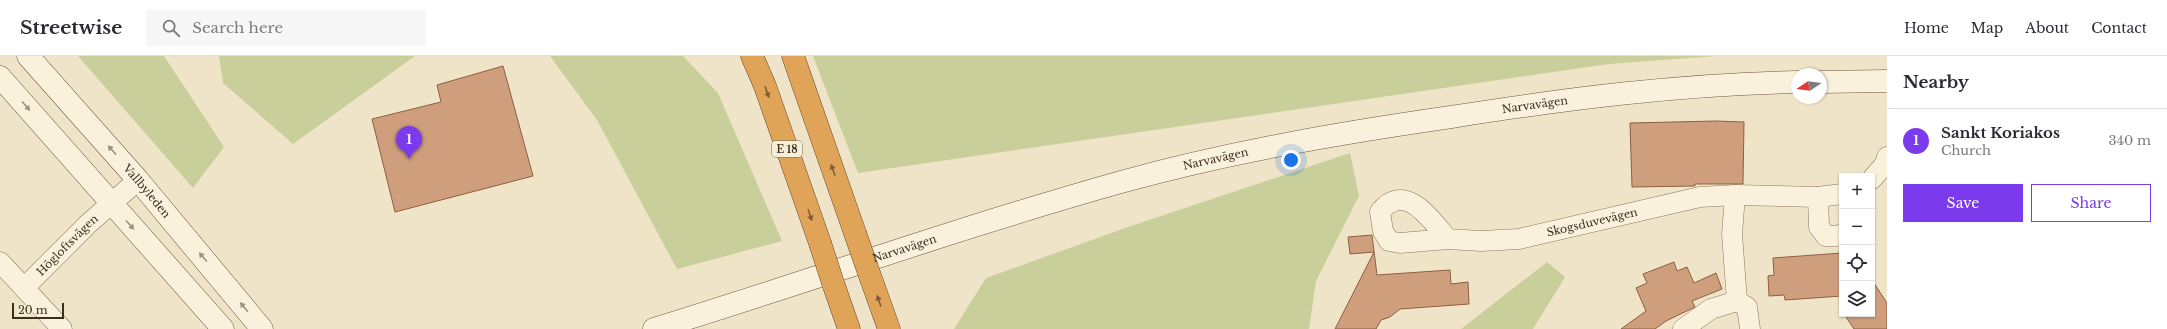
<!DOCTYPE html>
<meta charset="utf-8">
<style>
body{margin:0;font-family:"Libre Baskerville",serif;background:#f7f7f7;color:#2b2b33}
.controls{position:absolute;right:12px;bottom:12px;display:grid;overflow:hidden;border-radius:0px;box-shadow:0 1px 3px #0004}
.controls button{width:36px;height:36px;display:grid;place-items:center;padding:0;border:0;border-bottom:1px solid #e1e1e2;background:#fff;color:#2b2b33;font:20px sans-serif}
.compass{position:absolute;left:1791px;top:12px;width:36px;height:36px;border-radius:50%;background:#fff;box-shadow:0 1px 3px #0004;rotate:257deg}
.scale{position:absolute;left:12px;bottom:10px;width:52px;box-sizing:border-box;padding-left:4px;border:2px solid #3d2e20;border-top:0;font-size:11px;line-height:14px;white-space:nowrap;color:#3d2e20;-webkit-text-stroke:3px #f7eed8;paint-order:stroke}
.you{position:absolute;left:1291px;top:104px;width:14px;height:14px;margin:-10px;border:3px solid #fff;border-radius:50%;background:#1a73e8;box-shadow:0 0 0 6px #1a73e833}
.badge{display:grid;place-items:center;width:26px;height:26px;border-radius:50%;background:#7c3aed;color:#fff;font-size:13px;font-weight:700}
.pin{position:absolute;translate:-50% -33px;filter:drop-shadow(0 1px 2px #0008)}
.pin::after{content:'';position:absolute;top:21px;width:14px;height:12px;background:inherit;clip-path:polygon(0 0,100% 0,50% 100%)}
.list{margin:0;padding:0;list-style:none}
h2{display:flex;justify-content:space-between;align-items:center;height:52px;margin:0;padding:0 16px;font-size:17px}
h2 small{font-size:13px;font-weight:400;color:#7c7c81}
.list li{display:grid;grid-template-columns:26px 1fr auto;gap:12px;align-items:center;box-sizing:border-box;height:64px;padding:0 16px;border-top:1px solid #e1e1e2}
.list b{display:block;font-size:15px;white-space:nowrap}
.list p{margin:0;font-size:13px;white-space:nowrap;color:#7c7c81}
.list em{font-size:13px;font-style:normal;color:#7c7c81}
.actions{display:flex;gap:8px;padding:12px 16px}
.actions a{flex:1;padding:9px 0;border:1px solid #7c3aed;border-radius:0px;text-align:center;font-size:14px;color:#7c3aed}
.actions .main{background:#7c3aed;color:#fff}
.icon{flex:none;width:22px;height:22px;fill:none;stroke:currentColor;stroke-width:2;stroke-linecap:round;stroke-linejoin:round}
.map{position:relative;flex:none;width:1887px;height:273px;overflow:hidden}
header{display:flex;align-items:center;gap:24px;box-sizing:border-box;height:56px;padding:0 20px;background:#fff;border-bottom:1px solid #e1e1e2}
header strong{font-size:19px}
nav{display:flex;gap:22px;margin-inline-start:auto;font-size:14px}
.search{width:280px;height:36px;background:#f7f7f7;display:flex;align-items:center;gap:10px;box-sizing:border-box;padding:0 14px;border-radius:0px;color:#7c7c81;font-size:15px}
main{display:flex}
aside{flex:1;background:#fff}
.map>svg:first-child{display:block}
</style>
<header>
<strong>Streetwise</strong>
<div class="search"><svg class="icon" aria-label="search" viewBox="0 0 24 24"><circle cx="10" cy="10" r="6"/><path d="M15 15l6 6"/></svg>Search here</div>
<nav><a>Home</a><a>Map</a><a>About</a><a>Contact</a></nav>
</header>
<main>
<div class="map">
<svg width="1887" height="273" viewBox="0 0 1887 273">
<rect width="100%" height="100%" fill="#f0e4c8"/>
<path fill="#c9cf9b" d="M78,0H164L224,91L193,132Z
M219,0H415L293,88L223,27Z
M550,0H683L718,37L782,185L677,213L597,64Z
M813,0H1717L1609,8L858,117Z
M1350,97L1359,140L1316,225L1309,273H954L986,222L1128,171Z
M1547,206L1565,221L1533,273H1461Z"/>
<path fill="#cf9f7d" stroke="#8d5f41" d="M503,10L533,120L395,156L372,63L441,46L437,29Z
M1716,65L1744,66L1743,128H1695V130L1632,131L1630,67Z
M1372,179L1377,219L1450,214L1451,228L1468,226L1469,248L1400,253L1390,261L1381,264L1376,273H1335L1374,196L1350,198L1348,181Z
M1842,197V240L1785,244L1784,239L1769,240L1768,220L1774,219L1773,202Z
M1674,206L1677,215L1687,211L1694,227L1716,217L1722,233L1692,245L1695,251L1666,265L1655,273H1621L1646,255L1636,232L1647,227L1643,218Z
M1872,224L1887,247V273H1854L1844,258H1872Z"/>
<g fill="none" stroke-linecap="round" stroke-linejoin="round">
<g stroke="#8d765c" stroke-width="21">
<g id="street">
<path d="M1872,123L1885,108L1887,101"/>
<path d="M1735,139L1732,178L1737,245L1747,251L1750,273"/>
<path d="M1818,141L1819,171L1826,180H1837L1842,178"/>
<path id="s1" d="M1448,183C1431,164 1405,124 1380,156L1383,175L1389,185L1400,187L1448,183L1481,185L1519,183L1700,141L1735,139L1818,141L1842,138"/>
<path d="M0,206L62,273"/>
<path id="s2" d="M24,232L88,168L138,124"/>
<path d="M1683,273L1711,253L1737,245"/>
</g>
</g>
<g stroke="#6f573f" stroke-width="23">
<g id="secondary">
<path id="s3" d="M28,0L138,124L262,273"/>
<path d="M0,21L223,273"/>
<path d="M1821,26L1887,25"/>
<path id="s4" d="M654,273C810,225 964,170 1121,126C1229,96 1340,77 1451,61C1565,43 1681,28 1797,26"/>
</g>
</g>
<g stroke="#5b4430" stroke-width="23">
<path id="highway" d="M752,0L765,30L820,187
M793,0L855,177
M869,217L889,273
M833,227L849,273"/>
</g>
<use href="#street" stroke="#faf1dc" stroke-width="20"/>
<use href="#secondary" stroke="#faf1dc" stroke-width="22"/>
<use href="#highway" stroke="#e0a458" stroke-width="22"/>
<g stroke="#5b4430" stroke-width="23" stroke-linecap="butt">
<path id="highway-bridge" d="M855,177L869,217
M820,187L833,227"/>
</g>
<use href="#highway-bridge" stroke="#e0a458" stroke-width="22"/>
</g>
<defs><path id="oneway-solid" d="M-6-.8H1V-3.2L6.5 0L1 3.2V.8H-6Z"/></defs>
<g fill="#7e5d36">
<use href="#oneway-solid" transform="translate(767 36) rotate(71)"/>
<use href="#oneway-solid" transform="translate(833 114) rotate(-109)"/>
<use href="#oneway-solid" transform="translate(810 159) rotate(71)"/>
<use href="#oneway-solid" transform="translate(879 245) rotate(-109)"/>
</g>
<g fill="#9c907e">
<use href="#oneway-solid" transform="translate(26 50) rotate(49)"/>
<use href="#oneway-solid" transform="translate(112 94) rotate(-132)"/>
<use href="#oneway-solid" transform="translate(130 169) rotate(48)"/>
<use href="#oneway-solid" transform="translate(203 201) rotate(-130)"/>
<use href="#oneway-solid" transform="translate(244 251) rotate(-129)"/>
</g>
<g text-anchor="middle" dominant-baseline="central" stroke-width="3" stroke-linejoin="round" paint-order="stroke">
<rect fill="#f7eed8" stroke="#756857" stroke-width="1" x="772" y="85" width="30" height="16" rx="3"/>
<g font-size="10" font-weight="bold" fill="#3d2e20">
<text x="787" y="93">E 18</text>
</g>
<g font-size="11" fill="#3d2e20" stroke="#f7eed8">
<text stroke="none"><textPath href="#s4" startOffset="911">Narvavägen</textPath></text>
<text stroke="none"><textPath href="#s4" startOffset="587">Narvavägen</textPath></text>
<text stroke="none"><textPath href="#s3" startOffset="180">Vallbyleden</textPath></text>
<text stroke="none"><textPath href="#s1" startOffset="324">Skogsduvevägen</textPath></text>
<text stroke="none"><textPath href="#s2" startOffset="61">Högloftsvägen</textPath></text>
<text stroke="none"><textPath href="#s4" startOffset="263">Narvavägen</textPath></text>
</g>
</g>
</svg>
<div class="controls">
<button>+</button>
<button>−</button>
<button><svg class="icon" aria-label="locate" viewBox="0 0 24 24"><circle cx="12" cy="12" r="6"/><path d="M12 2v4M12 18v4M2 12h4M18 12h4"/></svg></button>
<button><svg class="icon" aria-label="layers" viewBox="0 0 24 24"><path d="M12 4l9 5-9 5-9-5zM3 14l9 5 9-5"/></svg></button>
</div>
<svg class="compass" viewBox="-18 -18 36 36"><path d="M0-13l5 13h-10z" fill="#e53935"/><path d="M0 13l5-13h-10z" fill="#7c7c81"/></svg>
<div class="scale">20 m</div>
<div class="you"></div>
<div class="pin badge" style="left:409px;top:103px">1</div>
</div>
<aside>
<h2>Nearby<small></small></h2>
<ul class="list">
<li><span class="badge">1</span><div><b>Sankt Koriakos</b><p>Church</p></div><em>340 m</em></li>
</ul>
<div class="actions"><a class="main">Save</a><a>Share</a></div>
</aside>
</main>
